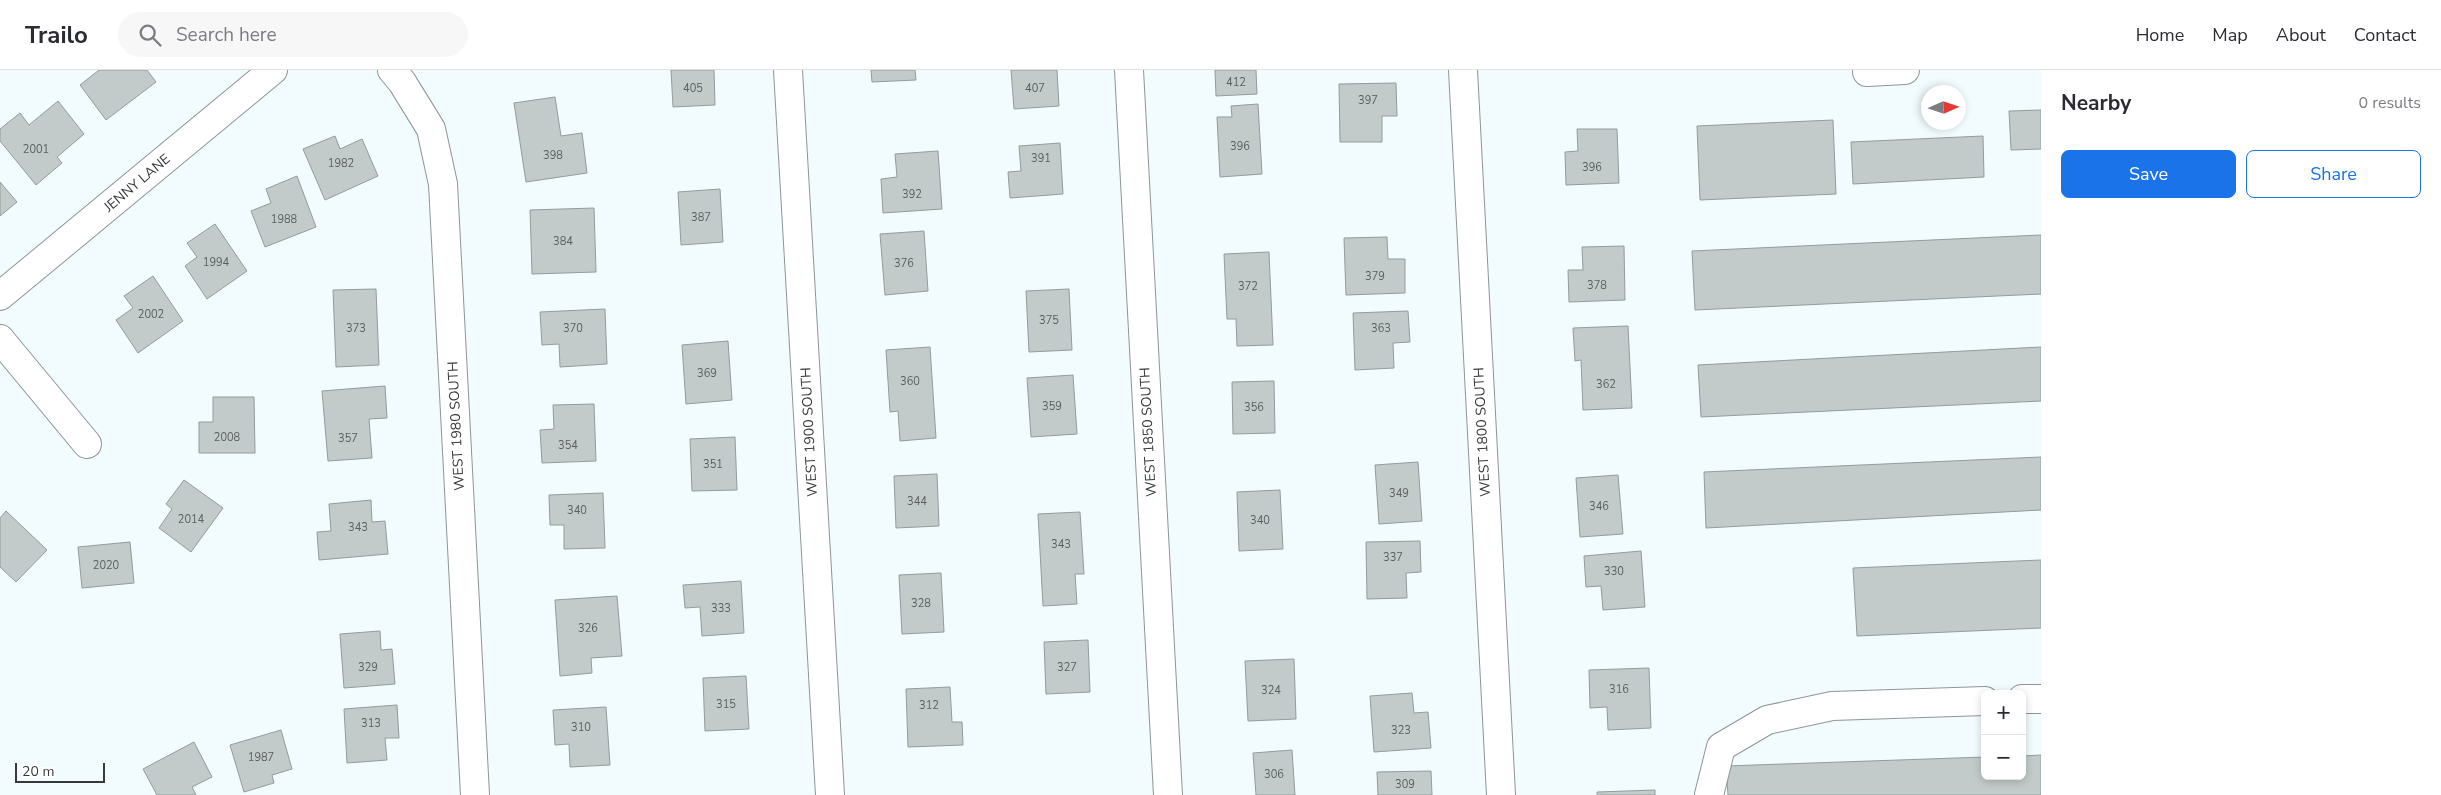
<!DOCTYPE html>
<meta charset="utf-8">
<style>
body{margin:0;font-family:"Nunito Sans",sans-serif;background:#f7f7f7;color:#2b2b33}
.controls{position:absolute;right:15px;bottom:15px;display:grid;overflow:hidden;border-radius:8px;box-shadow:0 2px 8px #0003}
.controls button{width:45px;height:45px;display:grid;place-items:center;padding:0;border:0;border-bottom:1px solid #e1e1e2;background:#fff;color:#2b2b33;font:25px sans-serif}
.compass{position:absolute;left:1921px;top:15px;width:45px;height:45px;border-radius:50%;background:#fff;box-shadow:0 2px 8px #0003;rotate:87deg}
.scale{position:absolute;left:15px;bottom:12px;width:90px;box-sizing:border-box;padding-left:5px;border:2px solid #373a3b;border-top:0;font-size:14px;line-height:18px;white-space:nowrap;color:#373a3b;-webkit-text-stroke:4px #fff;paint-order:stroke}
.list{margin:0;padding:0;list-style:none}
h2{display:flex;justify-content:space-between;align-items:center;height:65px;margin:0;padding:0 20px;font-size:21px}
h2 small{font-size:16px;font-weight:400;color:#7c7c81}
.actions{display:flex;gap:10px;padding:15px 20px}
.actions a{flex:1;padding:11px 0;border:1px solid #1a73e8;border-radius:8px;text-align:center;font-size:18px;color:#1a73e8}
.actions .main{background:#1a73e8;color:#fff}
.icon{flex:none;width:28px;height:28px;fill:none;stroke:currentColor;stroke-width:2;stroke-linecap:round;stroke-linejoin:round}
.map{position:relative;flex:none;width:2041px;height:725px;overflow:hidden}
header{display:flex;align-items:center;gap:30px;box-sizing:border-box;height:70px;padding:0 25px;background:#fff;border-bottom:1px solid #e1e1e2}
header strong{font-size:24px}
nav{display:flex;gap:28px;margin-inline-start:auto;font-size:18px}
.search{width:350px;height:45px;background:#f7f7f7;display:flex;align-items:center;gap:12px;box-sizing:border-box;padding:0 18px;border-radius:28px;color:#7c7c81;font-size:19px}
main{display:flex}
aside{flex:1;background:#fff}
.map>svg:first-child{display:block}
</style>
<header>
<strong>Trailo</strong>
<div class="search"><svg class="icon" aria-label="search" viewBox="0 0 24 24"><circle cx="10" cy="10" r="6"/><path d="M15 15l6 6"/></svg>Search here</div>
<nav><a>Home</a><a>Map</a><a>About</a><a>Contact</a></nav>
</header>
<main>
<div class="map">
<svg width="2041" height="725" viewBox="0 0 2041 725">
<rect width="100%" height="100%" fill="#f2fbfd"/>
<path fill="#c2cbc9" stroke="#939c9a" d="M99,0H147L156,12L106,50L80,15Z
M671,0H714L715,35L673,37Z
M871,0H915L916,10L872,12Z
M1011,0H1057L1059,36L1014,39Z
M1215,0H1256L1257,24L1216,26Z
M1396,13L1397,46H1382V72H1340L1339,14Z
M555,27L561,66L582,63L587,103L526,112L514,33Z
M58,31L84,64L57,87L62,93L36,115L0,71V59L20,43L29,55Z
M1258,34L1262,104L1220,107L1217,47H1232L1231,36Z
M2041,40V79L2011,80L2009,41Z
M1833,50L1836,124L1700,130L1697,56Z
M1577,59H1617L1619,113L1566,115L1565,82L1578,81Z
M335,66L340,79L362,69L378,106L325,130L303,79Z
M1983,66L1984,107L1853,114L1851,72Z
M1060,73L1063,124L1010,128L1008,102L1021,101L1019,76Z
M938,81L942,139L883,143L881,109L897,107L895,84Z
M297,106L316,157L265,177L251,141L271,133L266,119Z
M0,112L17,132L0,146Z
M720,119L723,172L681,175L678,122Z
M594,138L596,202L532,204L530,140Z
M215,154L247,201L207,229L185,196L197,187L187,173Z
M924,161L928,221L885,225L880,164Z
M2041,165V224L1695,240L1692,181Z
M1387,167L1388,189H1405V223L1346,225L1344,168Z
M1624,176L1625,230L1569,232L1568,200H1583L1582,177Z
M1269,182L1273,275L1237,276L1236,249H1227L1224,184Z
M153,206L183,251L138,283L116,250L133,238L124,226Z
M376,219L379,295L336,297L333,220Z
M1069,219L1072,280L1029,282L1026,221Z
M605,239L607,294L560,297L559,274L542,275L540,242Z
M1408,241L1410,272L1393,273L1394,298L1355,300L1353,243Z
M1628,256L1632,338L1583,340L1581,290L1575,291L1573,258Z
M728,271L732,330L686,334L682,275Z
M930,277L936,368L900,371L898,341L890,342L886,280Z
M2041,277V331L1701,347L1698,295Z
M1073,305L1077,364L1031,367L1027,308Z
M1274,311L1275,363L1233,364L1232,312Z
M385,316L387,348L369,349L372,388L328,391L322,321Z
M213,327H254L255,383H199V352H213Z
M594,334L596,391L542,393L540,360L554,359L553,335Z
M735,367L737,420L692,421L690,369Z
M2041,387V440L1706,458L1704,402Z
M1418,392L1422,451L1379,454L1375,395Z
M937,404L939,456L896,458L894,406Z
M1618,405L1623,464L1580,467L1576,408Z
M184,410L223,438L191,482L159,458L172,439L166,434Z
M1280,420L1283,479L1239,481L1237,422Z
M603,423L605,478L564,479V455H550L549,425Z
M371,430L372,452L385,451L388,484L319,490L317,462L331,461L329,434Z
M6,441L47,480L16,512L0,497V448Z
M1080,442L1084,504H1075L1077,534L1043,536L1038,444Z
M1420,471L1421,502L1406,503L1407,528L1367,529L1366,472Z
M130,472L134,513L82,518L78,477Z
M1641,481L1645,537L1603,540L1601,516L1586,517L1584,486Z
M2041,490V558L1857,566L1853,498Z
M941,503L944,562L902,564L899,505Z
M741,511L744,563L702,566L700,537L685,538L683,515Z
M617,526L622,586L591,588L592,603L560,606L555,530Z
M380,561L381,580L392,579L395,614L344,618L340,564Z
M1088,570L1090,622L1046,624L1044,572Z
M1294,589L1296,649L1248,651L1245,591Z
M1649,598L1651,658L1608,660L1607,637L1590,638L1589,600Z
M746,606L749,659L705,661L703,608Z
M950,617L952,652H962L963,675L908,677L906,619Z
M1412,623L1414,643L1428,642L1431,678L1374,682L1370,626Z
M397,635L399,668H385L387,690L347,693L344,639Z
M606,637L610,695L570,697L569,674L555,675L553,640Z
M281,660L292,699L272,705L274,713L244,722L230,675Z
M194,672L212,707L192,717L196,725H157L143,699Z
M1292,680L1295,725H1256L1253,683Z
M2041,685V725H1728L1726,696L1985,687V706H2022V686Z
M1431,701L1432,725H1378L1377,702Z
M1655,720V725H1597V722Z"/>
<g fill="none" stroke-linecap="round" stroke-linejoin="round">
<g stroke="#8e9597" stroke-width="30">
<path id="minor" d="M392,0L402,12L431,59L443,114L475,725
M788,0L830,725
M1129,0L1168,725
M1463,0L1501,725
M1867,2L1905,0
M0,226L273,0
M0,269L87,374
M2022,629H2041
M1709,725L1721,677L1767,650L1832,636L1985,631"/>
</g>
<use href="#minor" stroke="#fff" stroke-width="28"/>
</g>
<g text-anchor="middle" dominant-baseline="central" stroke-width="4" stroke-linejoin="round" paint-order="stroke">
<g font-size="11" fill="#5a5e5e">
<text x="1236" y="12">412</text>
<text x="693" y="18">405</text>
<text x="1035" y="18">407</text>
<text x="1368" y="30">397</text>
<text x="1240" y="76">396</text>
<text x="36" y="79">2001</text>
<text x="553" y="85">398</text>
<text x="1041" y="88">391</text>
<text x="341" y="93">1982</text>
<text x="1592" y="97">396</text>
<text x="912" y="124">392</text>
<text x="701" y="147">387</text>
<text x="284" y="149">1988</text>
<text x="563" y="171">384</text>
<text x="216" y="192">1994</text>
<text x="904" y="193">376</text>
<text x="1375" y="206">379</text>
<text x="1597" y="215">378</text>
<text x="1248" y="216">372</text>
<text x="151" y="244">2002</text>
<text x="1049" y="250">375</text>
<text x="356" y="258">373</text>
<text x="573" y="258">370</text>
<text x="1381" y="258">363</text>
<text x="707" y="303">369</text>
<text x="910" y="311">360</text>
<text x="1606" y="314">362</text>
<text x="1052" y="336">359</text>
<text x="1254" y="337">356</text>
<text x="227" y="367">2008</text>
<text x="348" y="368">357</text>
<text x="568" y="375">354</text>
<text x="713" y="394">351</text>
<text x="1399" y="423">349</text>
<text x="917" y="431">344</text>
<text x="1599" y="436">346</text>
<text x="577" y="440">340</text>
<text x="191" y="449">2014</text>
<text x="1260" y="450">340</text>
<text x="358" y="457">343</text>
<text x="1061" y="474">343</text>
<text x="1393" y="487">337</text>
<text x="106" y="495">2020</text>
<text x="1614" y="501">330</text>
<text x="921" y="533">328</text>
<text x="721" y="538">333</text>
<text x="588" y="558">326</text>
<text x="368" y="597">329</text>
<text x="1067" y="597">327</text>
<text x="1619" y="619">316</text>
<text x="1271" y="620">324</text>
<text x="726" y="634">315</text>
<text x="929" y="635">312</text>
<text x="371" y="653">313</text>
<text x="581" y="657">310</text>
<text x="1401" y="660">323</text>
<text x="261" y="687">1987</text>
<text x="1274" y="704">306</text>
<text x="1405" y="714">309</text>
</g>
<g font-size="14" fill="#373a3b" stroke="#fff">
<text transform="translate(137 113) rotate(-40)">JENNY LANE</text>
<text transform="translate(456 356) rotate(-93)">WEST 1980 SOUTH</text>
<text transform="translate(809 362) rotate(-93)">WEST 1900 SOUTH</text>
<text transform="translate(1148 362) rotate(-93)">WEST 1850 SOUTH</text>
<text transform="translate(1482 362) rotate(-93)">WEST 1800 SOUTH</text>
</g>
</g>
</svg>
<div class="controls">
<button>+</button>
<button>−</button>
</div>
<svg class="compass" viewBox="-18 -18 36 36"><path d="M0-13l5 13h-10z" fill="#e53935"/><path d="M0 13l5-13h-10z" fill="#7c7c81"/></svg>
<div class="scale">20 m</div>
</div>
<aside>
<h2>Nearby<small>0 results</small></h2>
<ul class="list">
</ul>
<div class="actions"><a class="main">Save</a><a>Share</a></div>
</aside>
</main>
